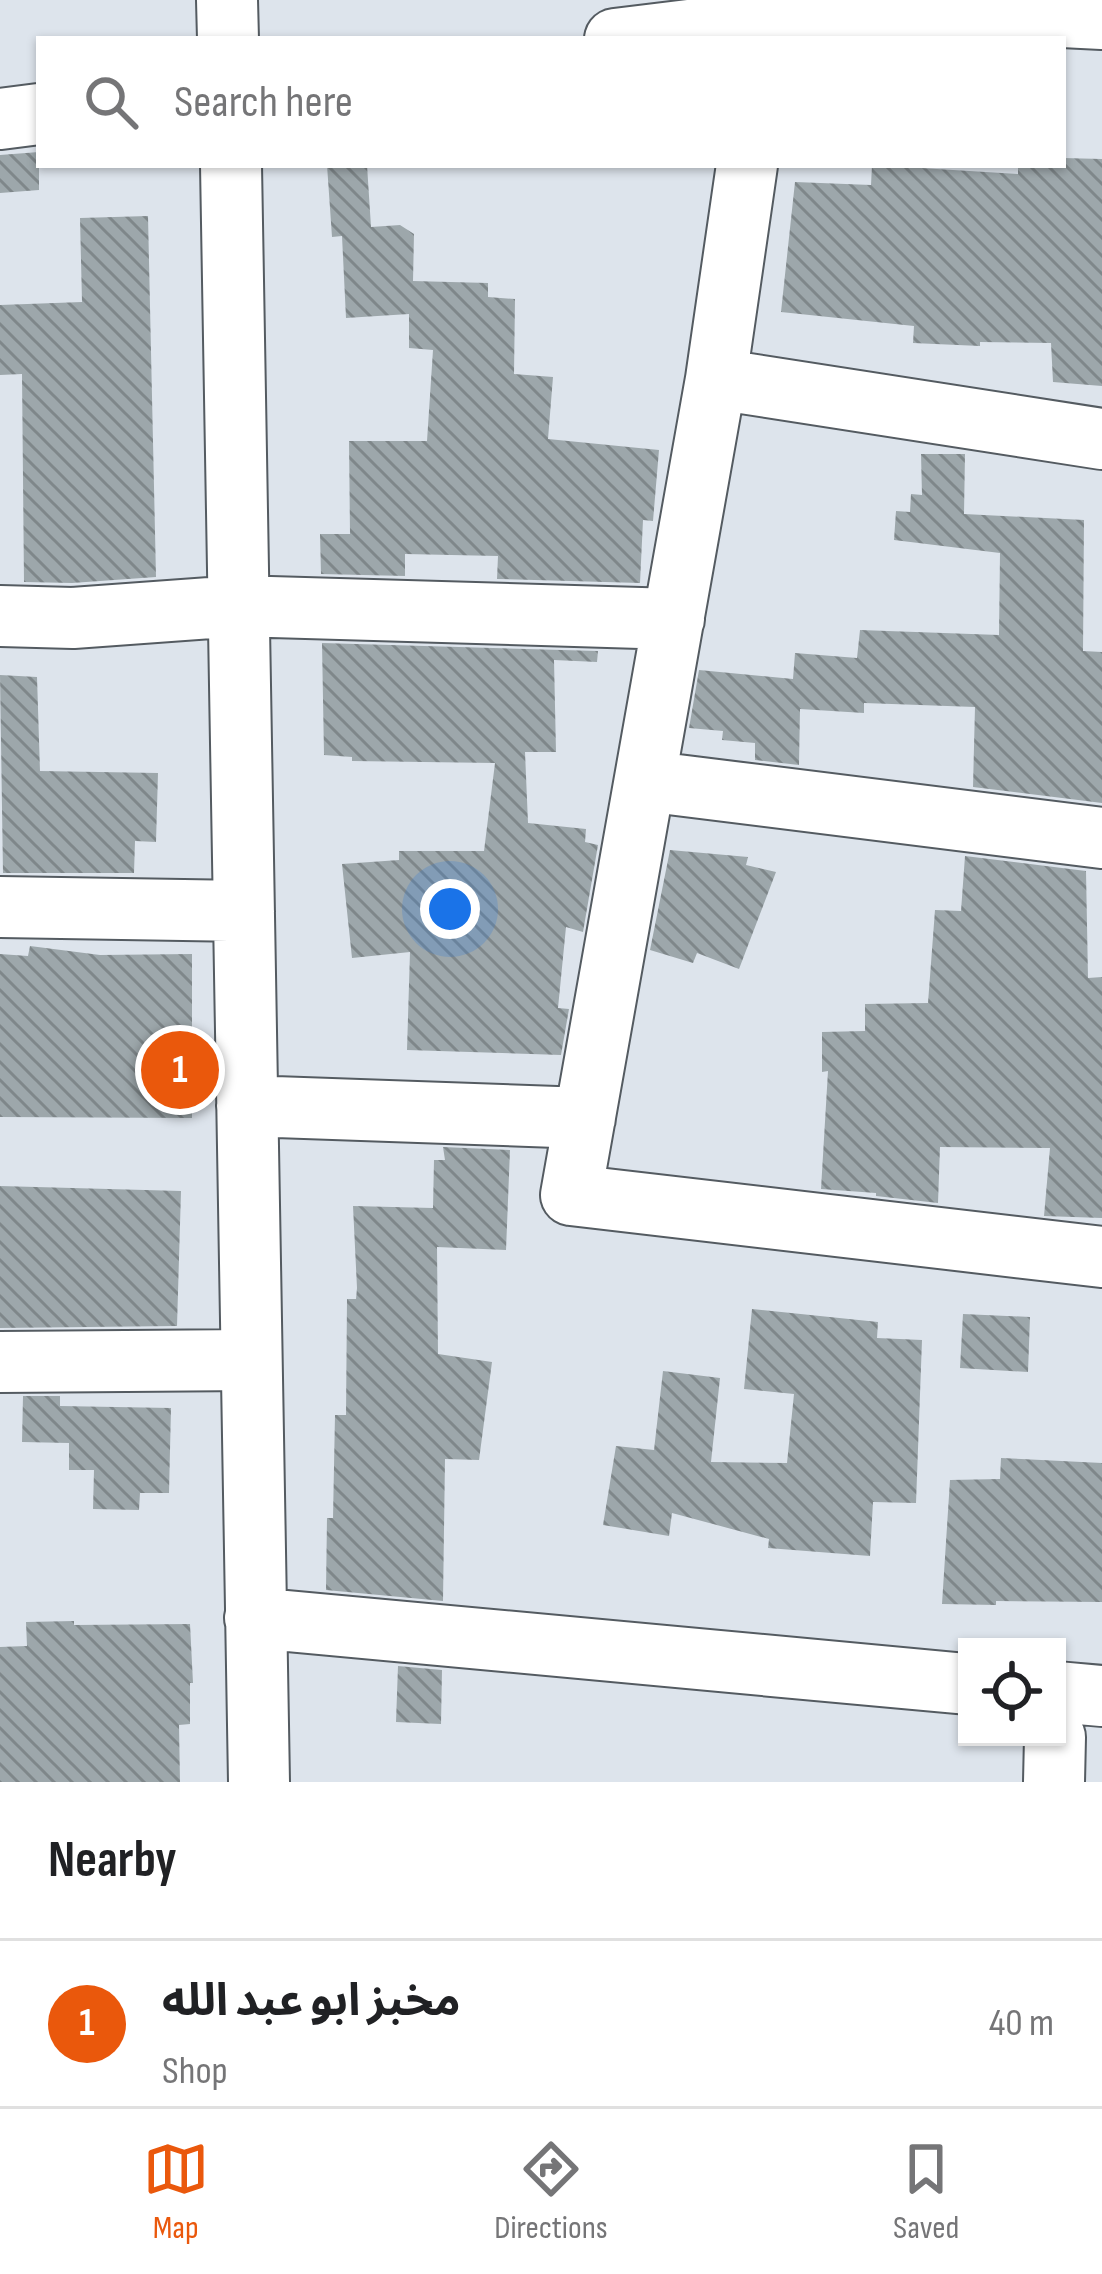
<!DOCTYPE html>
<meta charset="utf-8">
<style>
body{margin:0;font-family:"Sofia Sans Condensed","Noto Sans Arabic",sans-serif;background:#f2f2f2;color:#202124}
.controls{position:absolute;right:36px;bottom:36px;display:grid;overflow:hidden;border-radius:0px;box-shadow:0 3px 9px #0004}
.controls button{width:108px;height:108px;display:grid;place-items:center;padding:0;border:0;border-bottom:3px solid #e0e0e0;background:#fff;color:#202124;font:60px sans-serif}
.you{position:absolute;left:450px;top:909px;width:42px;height:42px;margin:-30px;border:9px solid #fff;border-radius:50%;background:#1a73e8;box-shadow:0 0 0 18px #1a73e833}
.badge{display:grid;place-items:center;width:78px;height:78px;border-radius:50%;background:#ea580c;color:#fff;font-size:39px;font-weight:700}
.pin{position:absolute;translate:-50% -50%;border:6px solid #fff;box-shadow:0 3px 12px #0006}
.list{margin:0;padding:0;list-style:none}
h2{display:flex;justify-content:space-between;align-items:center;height:156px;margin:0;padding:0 48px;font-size:51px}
h2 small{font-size:39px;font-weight:400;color:#757577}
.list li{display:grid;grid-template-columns:78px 1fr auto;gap:36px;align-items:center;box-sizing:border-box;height:168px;padding:0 48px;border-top:3px solid #e0e0e0}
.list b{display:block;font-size:45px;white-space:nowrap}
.list p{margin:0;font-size:39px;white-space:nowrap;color:#757577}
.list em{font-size:39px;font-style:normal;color:#757577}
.icon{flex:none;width:66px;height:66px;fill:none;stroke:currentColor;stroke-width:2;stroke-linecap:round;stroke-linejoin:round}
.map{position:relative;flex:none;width:1102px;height:1782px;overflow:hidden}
.search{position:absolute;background:#fff;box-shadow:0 3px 9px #0004;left:36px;right:36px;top:36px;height:132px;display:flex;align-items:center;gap:30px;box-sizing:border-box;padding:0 42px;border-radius:0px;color:#757577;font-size:45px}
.sheet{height:324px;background:#fff}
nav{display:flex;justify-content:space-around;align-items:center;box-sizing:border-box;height:168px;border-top:3px solid #e0e0e0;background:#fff;font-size:33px;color:#757577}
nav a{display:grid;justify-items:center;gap:6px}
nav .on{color:#ea580c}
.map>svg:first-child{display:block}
</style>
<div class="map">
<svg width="1102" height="1782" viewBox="0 0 1102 1782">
<defs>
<pattern id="building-back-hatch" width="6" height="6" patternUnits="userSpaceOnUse" patternTransform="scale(3)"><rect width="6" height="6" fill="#9da7ab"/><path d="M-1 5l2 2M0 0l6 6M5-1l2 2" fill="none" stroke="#7f878a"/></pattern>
</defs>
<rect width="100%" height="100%" fill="#dde4ec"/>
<path fill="url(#building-back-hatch)" d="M39,152V190L0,193V155Z
M1063,158L1102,159V386L1053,382L1051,343L980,342V346L913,343L914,326L781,312L795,182L871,185L872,165L1018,174V165H1063Z
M327,165H367L371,227L400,225L414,234L413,281L488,283V297L515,299L514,374L553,377L548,439L659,450L653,521L643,520L640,583L497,579L498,556L405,554V576L321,574L320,534H350L349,441H427L433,350L409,348V314L346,318L342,236L332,237Z
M148,216L156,577L72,583L24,582L22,374L0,375V305L82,302L80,218Z
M921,454H965L964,514L1084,520L1083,651L1102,652V803L973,787L975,707L864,703V713L800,709L799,765L755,760V743L722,740L723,731L689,728L699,670L793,679L795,653L857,658L860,630L999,635L1000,553L894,540L896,511L910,512L911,494L922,495Z
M322,643L598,651L597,662L554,660L556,752H525L528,823L586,829L585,842L598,845L583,932L566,927L558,1008L569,1009L561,1055L407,1050L410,952L352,958L342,864L399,860V851H484L495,763L352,761V757L324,755Z
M0,675L37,677L40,771L158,773L156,842L135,841L134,873H3Z
M670,850L748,857L746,865L776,872L739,969L697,953L693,963L650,950Z
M965,856L1086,871L1088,978L1102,977V1218L1044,1216L1050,1148L940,1147L938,1203L876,1196V1193L821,1189L828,1071L822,1072V1032L865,1031V1004L928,1003L935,910L961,911Z
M30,946L100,955L192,954V1118L0,1117V954L28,956Z
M443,1147L510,1150L506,1250L437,1247L438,1354L492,1362L479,1460L445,1459L443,1601L326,1590L327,1518H333L335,1415H346L347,1299H356L357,1288L353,1206L433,1208L434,1160H445Z
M0,1186L181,1191L177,1326L0,1328Z
M752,1309L878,1322L877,1338L922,1340L916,1503L873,1502L870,1556L768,1548L769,1539L672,1513L669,1536L603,1525L616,1446L654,1450L663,1371L720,1378L711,1462L787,1463L794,1394L744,1389Z
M963,1314L1030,1317L1028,1372L960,1368Z
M23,1396H60V1406L171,1408L169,1493H140L139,1510L93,1509L94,1470H69V1443L22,1442Z
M1001,1458L1102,1463V1602L996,1601V1605L942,1604L950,1480L1000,1479Z
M74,1621V1625L190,1624L193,1683H190V1724L179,1725L180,1782H0V1647L27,1646L26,1622Z
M398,1666L442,1670L441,1724L396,1722Z"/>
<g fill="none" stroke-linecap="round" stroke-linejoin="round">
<g stroke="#545b61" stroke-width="64">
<path id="minor" d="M227,0L228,39
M615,39L845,11L917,10L1102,19
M0,119L39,114
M231,165L259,1782
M747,165L716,379L571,1195L1102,1257
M716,379L1102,439
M0,616L73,618L238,606L674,619
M645,781L1102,838
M0,907L244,911
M247,1106L585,1118
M0,1362L251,1360
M255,1618L967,1684
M1057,1692L1102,1696
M1054,1782L1055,1737"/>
</g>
<use href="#minor" stroke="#fff" stroke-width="60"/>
</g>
</svg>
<div class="controls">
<button><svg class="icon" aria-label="locate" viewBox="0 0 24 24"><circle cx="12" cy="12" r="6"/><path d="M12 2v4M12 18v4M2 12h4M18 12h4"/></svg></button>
</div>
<div class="you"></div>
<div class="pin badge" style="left:180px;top:1070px">1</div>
<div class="search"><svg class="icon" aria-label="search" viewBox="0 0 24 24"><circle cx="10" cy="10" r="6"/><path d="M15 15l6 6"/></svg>Search here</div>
</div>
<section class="sheet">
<h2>Nearby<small></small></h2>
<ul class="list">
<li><span class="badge">1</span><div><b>مخبز ابو عبد الله</b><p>Shop</p></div><em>40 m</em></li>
</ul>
</section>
<nav>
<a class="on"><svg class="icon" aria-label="map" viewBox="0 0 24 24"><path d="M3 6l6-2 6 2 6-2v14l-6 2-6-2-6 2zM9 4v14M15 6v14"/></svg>Map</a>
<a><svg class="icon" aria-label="directions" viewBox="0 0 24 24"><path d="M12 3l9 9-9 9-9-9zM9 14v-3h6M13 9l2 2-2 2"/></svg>Directions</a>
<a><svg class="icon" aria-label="saved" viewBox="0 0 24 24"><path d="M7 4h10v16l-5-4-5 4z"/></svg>Saved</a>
</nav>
